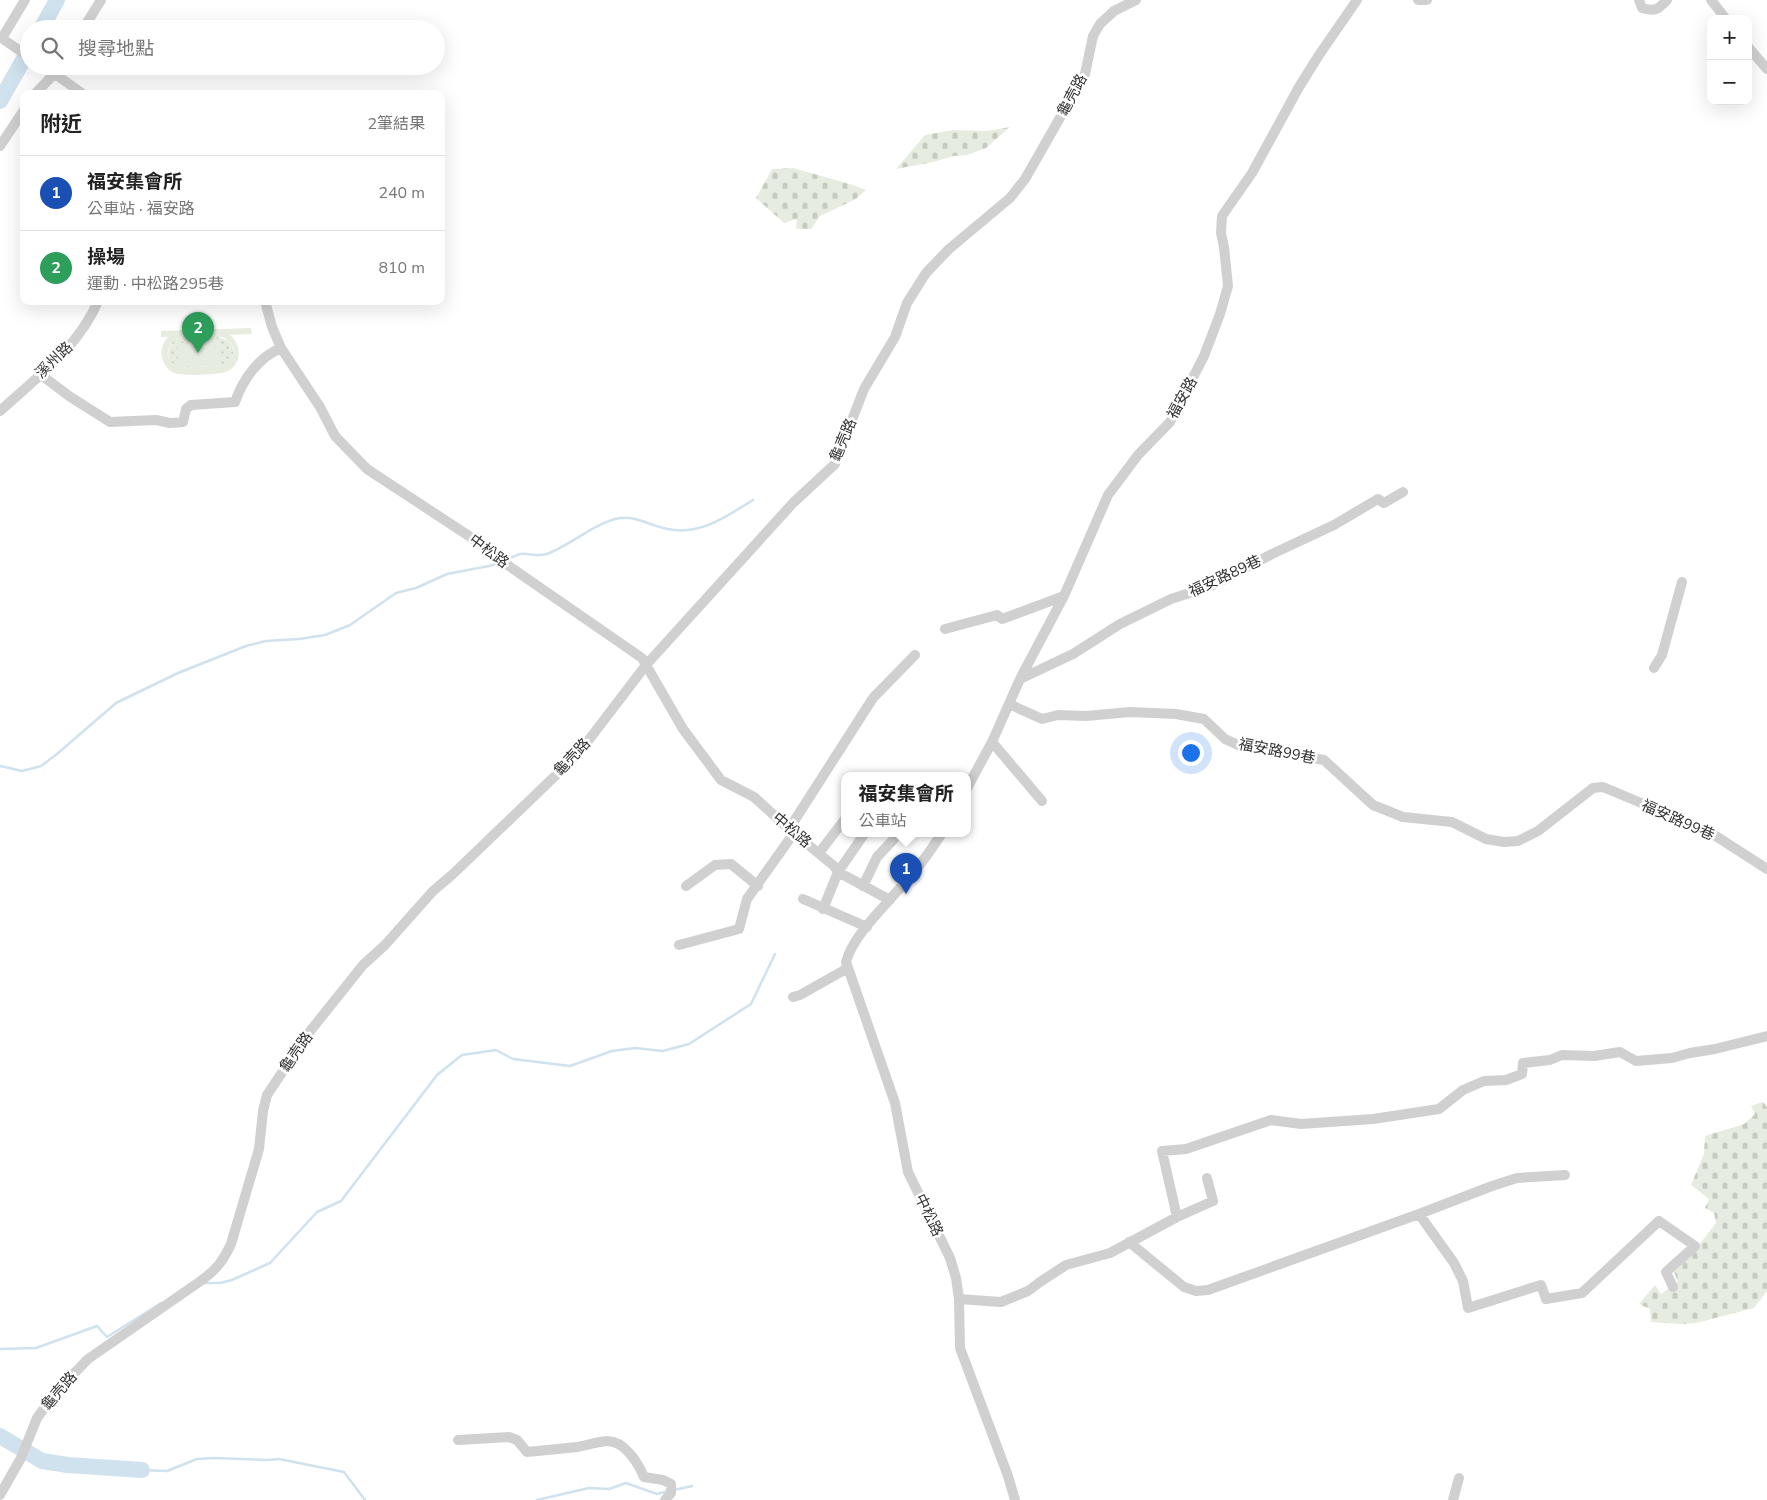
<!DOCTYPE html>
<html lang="zh-TW">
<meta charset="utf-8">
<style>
body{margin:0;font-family:"Nunito Sans","Noto Sans TC",sans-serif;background:#f6f6f6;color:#222}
.controls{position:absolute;right:15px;top:15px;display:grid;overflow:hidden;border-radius:10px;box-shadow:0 5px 20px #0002}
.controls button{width:45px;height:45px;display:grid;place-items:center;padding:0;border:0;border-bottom:1px solid #e0e0e0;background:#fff;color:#222;font:25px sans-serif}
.you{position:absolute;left:1190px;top:752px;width:18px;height:18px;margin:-12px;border:4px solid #fff;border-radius:50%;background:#1a73e8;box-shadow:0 0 0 8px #1a73e833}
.badge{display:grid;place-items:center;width:32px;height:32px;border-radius:50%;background:#7c3aed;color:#fff;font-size:16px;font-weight:700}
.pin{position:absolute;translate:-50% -41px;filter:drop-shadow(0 1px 2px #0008)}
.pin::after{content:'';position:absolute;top:26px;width:18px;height:15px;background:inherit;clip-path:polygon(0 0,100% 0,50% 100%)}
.popup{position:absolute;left:841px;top:772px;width:130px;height:65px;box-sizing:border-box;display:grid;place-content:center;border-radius:10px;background:#fff;filter:drop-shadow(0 1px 4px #0005);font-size:16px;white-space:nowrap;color:#767676}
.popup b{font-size:19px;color:#222}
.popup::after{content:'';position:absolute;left:50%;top:100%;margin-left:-10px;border:10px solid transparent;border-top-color:#fff}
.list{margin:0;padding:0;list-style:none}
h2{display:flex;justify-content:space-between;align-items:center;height:65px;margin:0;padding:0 20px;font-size:21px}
h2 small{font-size:16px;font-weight:400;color:#767676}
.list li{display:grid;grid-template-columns:32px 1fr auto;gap:15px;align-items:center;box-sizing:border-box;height:75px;padding:0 20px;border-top:1px solid #e0e0e0}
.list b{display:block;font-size:19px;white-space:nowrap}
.list p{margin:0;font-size:16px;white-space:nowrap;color:#767676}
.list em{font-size:16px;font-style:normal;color:#767676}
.icon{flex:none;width:28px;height:28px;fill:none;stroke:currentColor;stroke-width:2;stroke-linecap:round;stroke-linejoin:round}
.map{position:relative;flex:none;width:1767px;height:1500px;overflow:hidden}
.search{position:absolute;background:#fff;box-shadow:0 5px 20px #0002;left:20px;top:20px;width:425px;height:55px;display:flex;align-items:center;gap:12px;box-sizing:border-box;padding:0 18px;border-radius:28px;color:#767676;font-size:19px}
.panel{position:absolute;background:#fff;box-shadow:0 5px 20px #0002;left:20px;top:90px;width:425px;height:215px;border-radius:10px}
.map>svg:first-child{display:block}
</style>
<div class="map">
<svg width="1767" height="1500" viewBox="0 0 1767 1500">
<defs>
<pattern id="grass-dots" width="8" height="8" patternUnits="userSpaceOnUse" patternTransform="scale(1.25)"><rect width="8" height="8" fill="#e6ecdf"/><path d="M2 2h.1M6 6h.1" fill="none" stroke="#c6cbc0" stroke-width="1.8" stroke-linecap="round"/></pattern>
<pattern id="cemetery-stones" width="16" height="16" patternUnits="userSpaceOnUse" patternTransform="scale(1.25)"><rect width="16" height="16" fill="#e6ecdf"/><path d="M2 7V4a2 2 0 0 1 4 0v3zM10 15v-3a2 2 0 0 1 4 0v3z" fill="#c6cbc0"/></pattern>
</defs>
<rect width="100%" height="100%" fill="#fff"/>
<path fill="url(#grass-dots)" d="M218,337L229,341C236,350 235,358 226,365L181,368C166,364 165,350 174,340L184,338Z"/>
<path fill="url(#cemetery-stones)" d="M1010,127L986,148L967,155L954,156L933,162L896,169L925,135L953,130L987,131Z
M793,168L853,185L866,190L856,199L820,216L811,229H796L797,219L784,223L756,198L772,169Z
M1763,1102L1767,1107V1291L1754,1308L1696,1323L1679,1324L1651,1322L1650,1309L1639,1304L1655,1285L1661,1294L1678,1282L1674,1272L1699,1245L1716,1223L1714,1213L1705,1208L1709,1199L1691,1185L1704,1154L1705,1136L1744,1124L1755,1114L1751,1106Z"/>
<path fill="#e6ecdf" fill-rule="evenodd" d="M251,328L252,334L230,335C241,344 243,363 228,371C221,375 182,376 174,373C168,370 164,365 162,358C160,350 163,343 168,337H161V331ZM222,337C236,342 238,356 226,365L181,368C166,364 164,350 174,340L183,338Z
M219,341L220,364L178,366L177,343Z"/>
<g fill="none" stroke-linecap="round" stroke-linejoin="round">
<path stroke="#cfe2ee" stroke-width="2.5" d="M506,560C511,558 516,555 520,554C529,553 539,557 547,554C571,545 596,522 620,518C637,516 651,526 668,529C700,536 727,516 753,500
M0,766L22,771L41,766L57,754L116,703L178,673L246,646L266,641L299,639L325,635L350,625L396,593L416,588L447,574L489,566L499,563
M205,1283H220L232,1280L270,1263L317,1212L341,1201L437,1075L462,1055L496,1050L513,1059L570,1066L612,1051L635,1048L663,1051L689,1044L751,1004L775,954
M0,1349L36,1348L97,1326L107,1337L161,1303
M142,1470L167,1471L197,1459L213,1458L267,1460L279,1459L344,1472L365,1500
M674,1490L692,1486
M537,1500L589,1488L609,1489L626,1483L657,1494L668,1491"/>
<path stroke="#cfe2ee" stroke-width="16" d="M41,29L57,0
M0,101L29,50
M0,1436L42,1461L68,1465L142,1470"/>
<path stroke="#d0d0d0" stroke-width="10" d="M1418,0H1427
M1639,0L1642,8C1656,12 1658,9 1667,0
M1711,0L1726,19
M83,29L101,0
M0,37L29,57
M2,38L25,0
M1748,47L1767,69
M44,66L83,94
M35,94L55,73L59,66
M0,146L24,110
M265,301L272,327L281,348L320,407L335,436L367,469L472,538L509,566L642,658L683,729L721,780L754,797L789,829L834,866L838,872L890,900
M40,374L69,396L110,422L156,420L170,423L183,422L186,409L191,405L235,402C243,379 259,357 281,348
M0,411C36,378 79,347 98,301
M945,629L997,615L1002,619L1064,596
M1654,668L1662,655L1682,582
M1020,679L1073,654L1120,624L1171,599L1211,586L1272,554L1334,525L1378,499L1384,503L1403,492
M1009,704L1042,719L1058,715L1086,716L1130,712L1176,714L1204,719L1225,739L1238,745L1324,760L1373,805L1403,817L1452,822L1486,839L1504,842L1518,841L1538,831L1593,788L1603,787L1708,831L1767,869
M992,742L1042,801
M967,788L992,742L1020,679L1064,596L1108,495L1138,455L1170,422L1204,356L1220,314L1228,286L1224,247L1221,233L1222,216L1252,173L1299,87L1319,55L1357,0
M789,829L873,698L915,655
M942,833C930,852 915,872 900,888C882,909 853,936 846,962L895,1103L908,1172L950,1258L956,1278L959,1299L960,1348L1008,1476L1015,1500
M819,853L845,819
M686,886L715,865L731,864L758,886
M863,886L877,857L894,839
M803,899L867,927
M823,909L838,872L865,833
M679,945L739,929L747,899L794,833
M793,997L800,995L848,968
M1419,1214L1454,1263L1463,1281L1468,1308L1541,1285L1546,1299L1582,1293L1659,1221L1695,1246L1666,1272L1673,1287
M1177,1217L1213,1201L1207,1178
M1129,1242L1184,1287L1196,1291L1208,1290L1419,1214L1492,1186L1517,1178L1565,1175
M959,1299L1001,1302L1028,1291L1040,1282L1066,1265L1110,1253L1177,1217L1162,1151L1186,1149L1271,1120L1301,1124L1373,1119L1439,1109L1463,1090L1484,1081L1506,1080L1522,1074L1523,1063L1550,1060L1562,1055L1594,1056L1620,1052L1636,1061L1672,1058L1690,1053L1715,1049L1767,1036
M458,1440L509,1437L517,1440L527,1452C543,1450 560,1449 577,1447C587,1445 597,1442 607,1441C625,1441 638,1463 644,1477L663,1480L671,1484V1493L665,1500
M0,1495L21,1458L37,1418L55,1393L88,1359L202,1280C217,1269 223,1261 231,1244L259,1149L263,1111L267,1095L307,1035L363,965L385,945L433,891L453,874L578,754L646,665L793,503L835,464L864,389L895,337L907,303L926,273L949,249L1010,198L1025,179L1085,74L1093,36L1100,24L1114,11L1136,0
M1453,1500L1459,1478"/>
</g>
<g text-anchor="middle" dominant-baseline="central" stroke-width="5" stroke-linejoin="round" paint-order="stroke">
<g font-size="15" fill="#333" stroke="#fff">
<text transform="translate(1072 95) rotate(-62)">龜壳路</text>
<text transform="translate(54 360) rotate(-44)">溪州路</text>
<text transform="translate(1182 398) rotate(-61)">福安路</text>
<text transform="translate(843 440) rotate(-67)">龜壳路</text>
<text transform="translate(489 551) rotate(37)">中松路</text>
<text transform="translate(1225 576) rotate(-25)">福安路89巷</text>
<text transform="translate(1277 751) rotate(11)">福安路99巷</text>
<text transform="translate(572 757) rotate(-47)">龜壳路</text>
<text transform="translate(1678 820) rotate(24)">福安路99巷</text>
<text transform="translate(792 830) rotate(40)">中松路</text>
<text transform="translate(296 1052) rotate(-55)">龜壳路</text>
<text transform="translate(929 1215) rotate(64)">中松路</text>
<text transform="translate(59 1391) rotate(-49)">龜壳路</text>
</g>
</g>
</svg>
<div class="controls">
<button>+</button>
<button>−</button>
</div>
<div class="you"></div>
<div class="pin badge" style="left:906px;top:894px;background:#1a4fb4">1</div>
<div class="popup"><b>福安集會所</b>公車站</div>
<div class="pin badge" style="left:198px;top:353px;background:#2e9e5b">2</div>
<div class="search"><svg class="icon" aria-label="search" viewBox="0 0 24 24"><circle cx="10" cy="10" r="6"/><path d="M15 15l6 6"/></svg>搜尋地點</div>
<section class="panel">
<h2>附近<small>2筆結果</small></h2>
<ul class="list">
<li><span class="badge" style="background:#1a4fb4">1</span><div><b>福安集會所</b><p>公車站 · 福安路</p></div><em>240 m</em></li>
<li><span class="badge" style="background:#2e9e5b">2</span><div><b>操場</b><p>運動 · 中松路295巷</p></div><em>810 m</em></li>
</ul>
</section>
</div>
